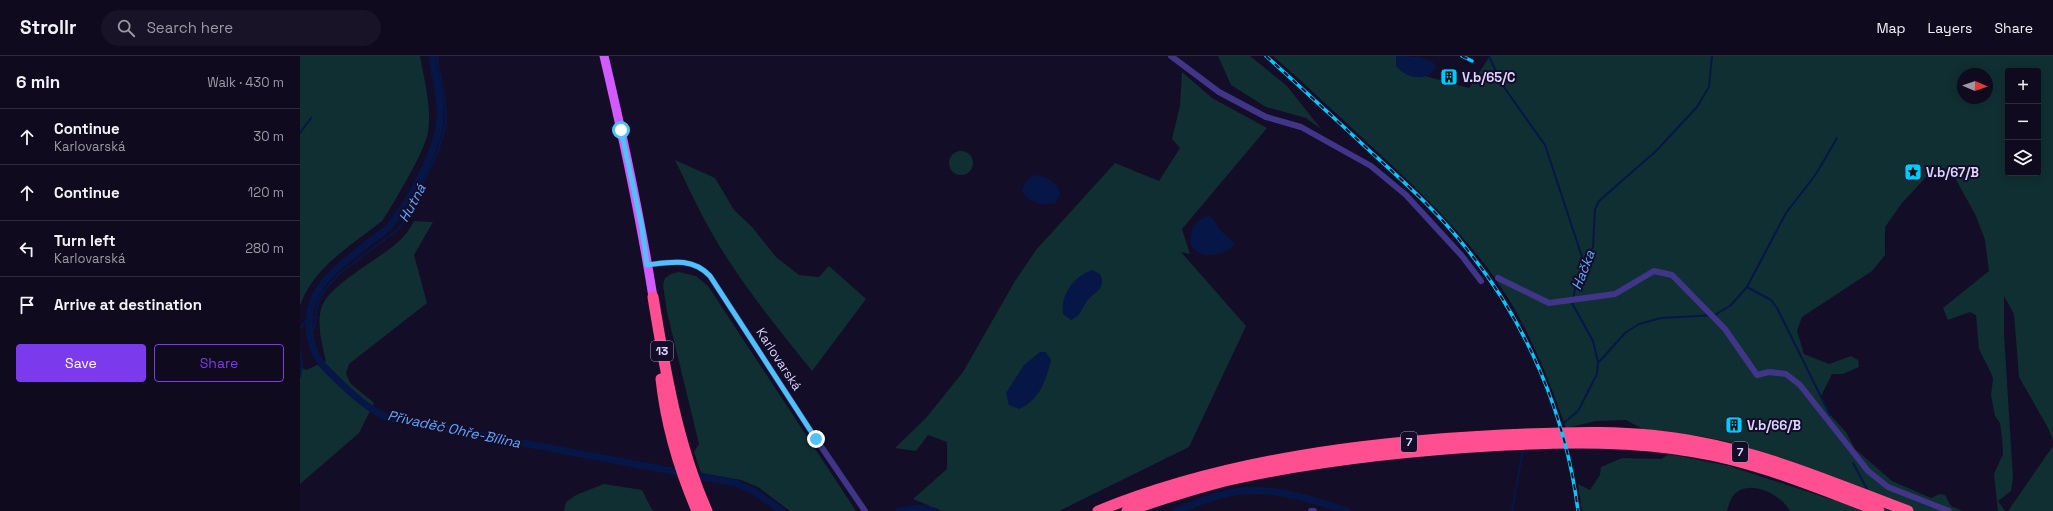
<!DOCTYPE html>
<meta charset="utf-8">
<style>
body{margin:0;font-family:"Space Grotesk",sans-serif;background:#181326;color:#f1f3f6}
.controls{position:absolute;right:12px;top:12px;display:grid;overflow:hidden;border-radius:4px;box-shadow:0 2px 10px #0003}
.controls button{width:36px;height:36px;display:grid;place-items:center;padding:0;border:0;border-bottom:1px solid #2f2b3b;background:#0f0a1d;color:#f1f3f6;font:20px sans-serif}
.compass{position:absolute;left:1657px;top:12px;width:36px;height:36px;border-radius:50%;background:#0f0a1d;box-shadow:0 2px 10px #0003;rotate:92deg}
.stop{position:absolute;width:12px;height:12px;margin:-9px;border:3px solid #4fc3f7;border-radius:50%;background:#fff}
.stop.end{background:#4fc3f7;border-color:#fff;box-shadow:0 1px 4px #0008}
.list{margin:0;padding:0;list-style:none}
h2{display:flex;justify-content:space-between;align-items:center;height:52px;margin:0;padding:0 16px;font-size:17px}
h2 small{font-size:13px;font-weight:400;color:#9b9aa4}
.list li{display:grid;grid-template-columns:26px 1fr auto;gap:12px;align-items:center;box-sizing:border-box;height:56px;padding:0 16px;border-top:1px solid #2f2b3b}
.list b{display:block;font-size:15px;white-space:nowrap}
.list p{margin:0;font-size:13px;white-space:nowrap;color:#9b9aa4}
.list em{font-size:13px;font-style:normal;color:#9b9aa4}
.actions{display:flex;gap:8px;padding:12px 16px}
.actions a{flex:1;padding:9px 0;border:1px solid #7c3aed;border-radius:4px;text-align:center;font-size:14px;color:#7c3aed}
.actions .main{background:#7c3aed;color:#fff}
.icon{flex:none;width:22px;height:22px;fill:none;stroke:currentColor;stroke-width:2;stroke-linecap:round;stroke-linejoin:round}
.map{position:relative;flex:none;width:1753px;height:455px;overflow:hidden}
header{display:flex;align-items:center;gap:24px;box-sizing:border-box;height:56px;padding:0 20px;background:#0f0a1d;border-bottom:1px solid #2f2b3b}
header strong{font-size:19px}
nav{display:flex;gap:22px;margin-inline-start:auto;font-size:14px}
.search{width:280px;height:36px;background:#181326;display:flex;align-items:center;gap:10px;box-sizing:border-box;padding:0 14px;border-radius:22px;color:#9b9aa4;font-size:15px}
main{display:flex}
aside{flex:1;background:#0f0a1d}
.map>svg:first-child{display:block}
</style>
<header>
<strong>Strollr</strong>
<div class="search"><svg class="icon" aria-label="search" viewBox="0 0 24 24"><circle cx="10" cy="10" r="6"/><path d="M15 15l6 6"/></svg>Search here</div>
<nav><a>Map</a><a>Layers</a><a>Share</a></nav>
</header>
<main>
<aside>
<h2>6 min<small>Walk · 430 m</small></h2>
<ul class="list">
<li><svg class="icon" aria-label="ahead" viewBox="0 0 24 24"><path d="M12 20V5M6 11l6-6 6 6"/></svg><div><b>Continue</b><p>Karlovarská</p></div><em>30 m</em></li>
<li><svg class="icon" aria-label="ahead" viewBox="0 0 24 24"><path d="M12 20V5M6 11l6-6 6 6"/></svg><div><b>Continue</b></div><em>120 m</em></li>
<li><svg class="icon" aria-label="left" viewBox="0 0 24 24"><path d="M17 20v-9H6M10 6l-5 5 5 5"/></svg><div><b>Turn left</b><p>Karlovarská</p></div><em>280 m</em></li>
<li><svg class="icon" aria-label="arrive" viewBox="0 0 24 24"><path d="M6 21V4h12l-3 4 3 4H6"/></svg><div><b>Arrive at destination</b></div></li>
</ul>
<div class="actions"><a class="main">Save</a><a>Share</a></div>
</aside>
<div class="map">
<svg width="1753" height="455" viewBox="0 0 1753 455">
<rect width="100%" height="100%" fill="#140d27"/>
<path fill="#102f32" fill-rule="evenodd" d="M0,0H120C124,24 132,51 128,76C125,95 99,137 88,156L82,165C52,189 12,212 0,250Z
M918,0H950L987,30L1021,73L1006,62L966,51L931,29Z
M973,0H1096V10L1114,21L1125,20L1169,32L1190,0H1753V384L1747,370L1719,321L1714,258L1704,240V278L1713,422L1711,435L1698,445L1705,455H1698L1694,418L1703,398L1702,381L1700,367L1695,360L1691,339L1693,324L1692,319L1679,293L1676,259L1670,256L1648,264L1643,252L1689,215L1685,184L1676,160L1654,120L1644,112L1628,119L1602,147L1585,171V199L1572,215L1502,261L1497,275L1504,298L1529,308L1551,300L1558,304L1559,311L1543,318H1532L1521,340L1532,361L1546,376L1555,393L1592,425L1631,442L1640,438L1645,439L1651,450L1662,455H1490C1482,440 1454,424 1437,436C1431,440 1429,448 1427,455H1282L1278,428L1290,434L1300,419L1301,411L1322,402L1361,403L1369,398L1429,410L1533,444L1540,423L1434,387L1399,380L1343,373L1326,364L1296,365L1266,372C1250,327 1233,283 1208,242C1171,183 1122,137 1071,90C1039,60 1006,29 973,0ZM1708,15H1738V117H1708ZM1663,18H1687V42H1663Z
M882,16L912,42L967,72L882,173L890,198L881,196L946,270L889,391L759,455H642L613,443L647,413V386L628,379L616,395L595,392L626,362L663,316L715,225L736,194L815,107L859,125L880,92L872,83L880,50Z
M649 107a12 12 0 1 1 24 0a12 12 0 1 1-24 0Z
M375,104L415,122L434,154L452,171L476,201L499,219L519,221L529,210L566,243L512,315C484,280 456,246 431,208C409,176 392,139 375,104Z
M114,165L133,166L114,199L127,247L49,308L46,317L50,327L74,347L59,377L0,428V311L6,314L26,305C22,289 17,270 21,253C28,227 86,201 104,180C108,176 111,170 114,165Z
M379,216L396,220L408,230L556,455H490L458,431L441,424L401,417L394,396L399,388L367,256L363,229L365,222L371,218Z
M1753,390V455H1708Z
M304,428L342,434L351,452L354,455H264L266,446L276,439Z"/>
<path fill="#061747" d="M1096,0C1110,0 1125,0 1135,8L1136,12C1125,27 1106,22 1096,10Z
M735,119C746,120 758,126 760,138L755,147C743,150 729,147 722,135C724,128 727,122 735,119Z
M910,160L913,163L920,174L935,187C923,206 879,203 893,173C896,166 902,161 910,160Z
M792,214L800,218C807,233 794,236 787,245C781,253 781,260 771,264L763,258C760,239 774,220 792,214Z
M740,296H746L751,304C746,324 740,344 719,353L709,349L706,337L724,309Z"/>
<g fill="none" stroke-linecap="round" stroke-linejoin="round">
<path stroke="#061747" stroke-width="2" d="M1189,0L1201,27L1245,89L1285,210
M0,77L11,62
M1447,231L1486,157L1516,118L1537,82
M0,272L9,261H15
M9,274L14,273L18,246L23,236L39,218L97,174L107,161L139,93L146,67V53L137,0
M0,294L2,308L0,321
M1299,306L1325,277L1339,268L1361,262L1415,259L1431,249L1447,231L1471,244L1477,252L1530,359
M1255,372L1259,371L1278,355L1297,318L1298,306L1293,285L1272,247L1275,233L1293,191L1295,153L1299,145L1356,95L1397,51L1409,31L1412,0
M1553,407L1567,433
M1212,455L1223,393"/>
<path stroke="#061747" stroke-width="7" d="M132,0C135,21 142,43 140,63C138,95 108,148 88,172C68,188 35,210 21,230C5,252 5,284 21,307C29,317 40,326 49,335C62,346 73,356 89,362L436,427L455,436L482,455
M599,455L620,452L634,455
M876,455C891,450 905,443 920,439C964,427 1005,441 1047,455"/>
<path stroke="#41358a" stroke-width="6" d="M871,0L919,36L966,61L1001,71L1071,110L1106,139L1162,200L1181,225
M347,209C371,206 392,201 410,220L516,383L565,455
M1198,222L1249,247L1315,238L1354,215L1372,219L1425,273L1457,319L1469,316L1486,318L1500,329L1568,415L1588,431L1649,455
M1011,455H1014"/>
<path stroke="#d25bff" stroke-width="9" d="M304,0C323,80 340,160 353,241"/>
<path stroke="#ff4f91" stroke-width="11" d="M353,241C365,314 377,387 407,455
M361,323C366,369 379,413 397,455
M798,455C926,403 1066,386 1202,379C1267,376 1334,373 1398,386C1470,399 1539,429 1608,455
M827,455C863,443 898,431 934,423C1024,403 1115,394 1206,389C1269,386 1333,385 1395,396C1458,406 1519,433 1579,455"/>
<g stroke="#00cbff" stroke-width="3.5">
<path id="rail" d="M966,0C1001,31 1036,64 1071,96C1104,126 1138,156 1166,192C1227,267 1266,359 1278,455
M1162,0L1172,5"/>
</g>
<use href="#rail" stroke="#140d27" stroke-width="2" stroke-dasharray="6" stroke-linecap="butt"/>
</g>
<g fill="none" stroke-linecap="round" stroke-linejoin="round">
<path stroke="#4fc3f7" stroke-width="5" d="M321,74L342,172L347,209C371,206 392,201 410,220L516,383"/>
</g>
<defs>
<g id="building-square" transform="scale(0.9)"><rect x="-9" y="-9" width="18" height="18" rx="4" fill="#00cbff" stroke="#140d27"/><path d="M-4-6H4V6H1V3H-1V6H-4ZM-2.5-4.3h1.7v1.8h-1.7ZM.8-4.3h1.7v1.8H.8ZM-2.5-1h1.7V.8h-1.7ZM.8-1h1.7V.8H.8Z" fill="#111"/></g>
<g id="sight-square" transform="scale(0.9)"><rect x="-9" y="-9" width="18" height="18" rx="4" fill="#00cbff" stroke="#140d27"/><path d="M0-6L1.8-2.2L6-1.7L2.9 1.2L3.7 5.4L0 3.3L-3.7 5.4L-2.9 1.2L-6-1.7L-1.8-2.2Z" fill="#111"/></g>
</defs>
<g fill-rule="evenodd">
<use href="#building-square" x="1149" y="21"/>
<use href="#sight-square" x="1613" y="116"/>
<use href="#building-square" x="1434" y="369"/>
</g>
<g text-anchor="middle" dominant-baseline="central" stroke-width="4" stroke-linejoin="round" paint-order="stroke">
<g fill="#140d27" stroke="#a198be" stroke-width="1">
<rect x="351" y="285" width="22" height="20" rx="3"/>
<rect x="1101" y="376" width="16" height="20" rx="3"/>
<rect x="1432" y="386" width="16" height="20" rx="3"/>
</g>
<g font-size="12" font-weight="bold" fill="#ddd4ff">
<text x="362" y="295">13</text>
<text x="1109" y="386">7</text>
<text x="1440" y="396">7</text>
</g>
<g font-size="13" font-weight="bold" fill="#ddd4ff" stroke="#140d27" text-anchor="start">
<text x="1162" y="21">V.b/65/C</text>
<text x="1626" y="116">V.b/67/B</text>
<text x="1447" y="369">V.b/66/B</text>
</g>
<g font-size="13" fill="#ddd4ff" stroke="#140d27">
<text transform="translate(479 303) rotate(57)">Karlovarská</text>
</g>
<g font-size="14" font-style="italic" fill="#62a6ff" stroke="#140d27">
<text transform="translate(112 147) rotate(-62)">Hutná</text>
<text transform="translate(1283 214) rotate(-69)">Hačka</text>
<text transform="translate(154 373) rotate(12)">Přivaděč Ohře-Bílina</text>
</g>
</g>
</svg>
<div class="controls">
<button>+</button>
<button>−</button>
<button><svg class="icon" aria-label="layers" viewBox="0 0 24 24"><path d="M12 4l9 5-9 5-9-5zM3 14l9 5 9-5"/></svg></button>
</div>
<svg class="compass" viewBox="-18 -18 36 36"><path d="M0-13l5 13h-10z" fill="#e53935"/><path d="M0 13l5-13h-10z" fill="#9b9aa4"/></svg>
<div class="stop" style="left:321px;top:74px"></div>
<div class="stop end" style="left:516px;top:383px"></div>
</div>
</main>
